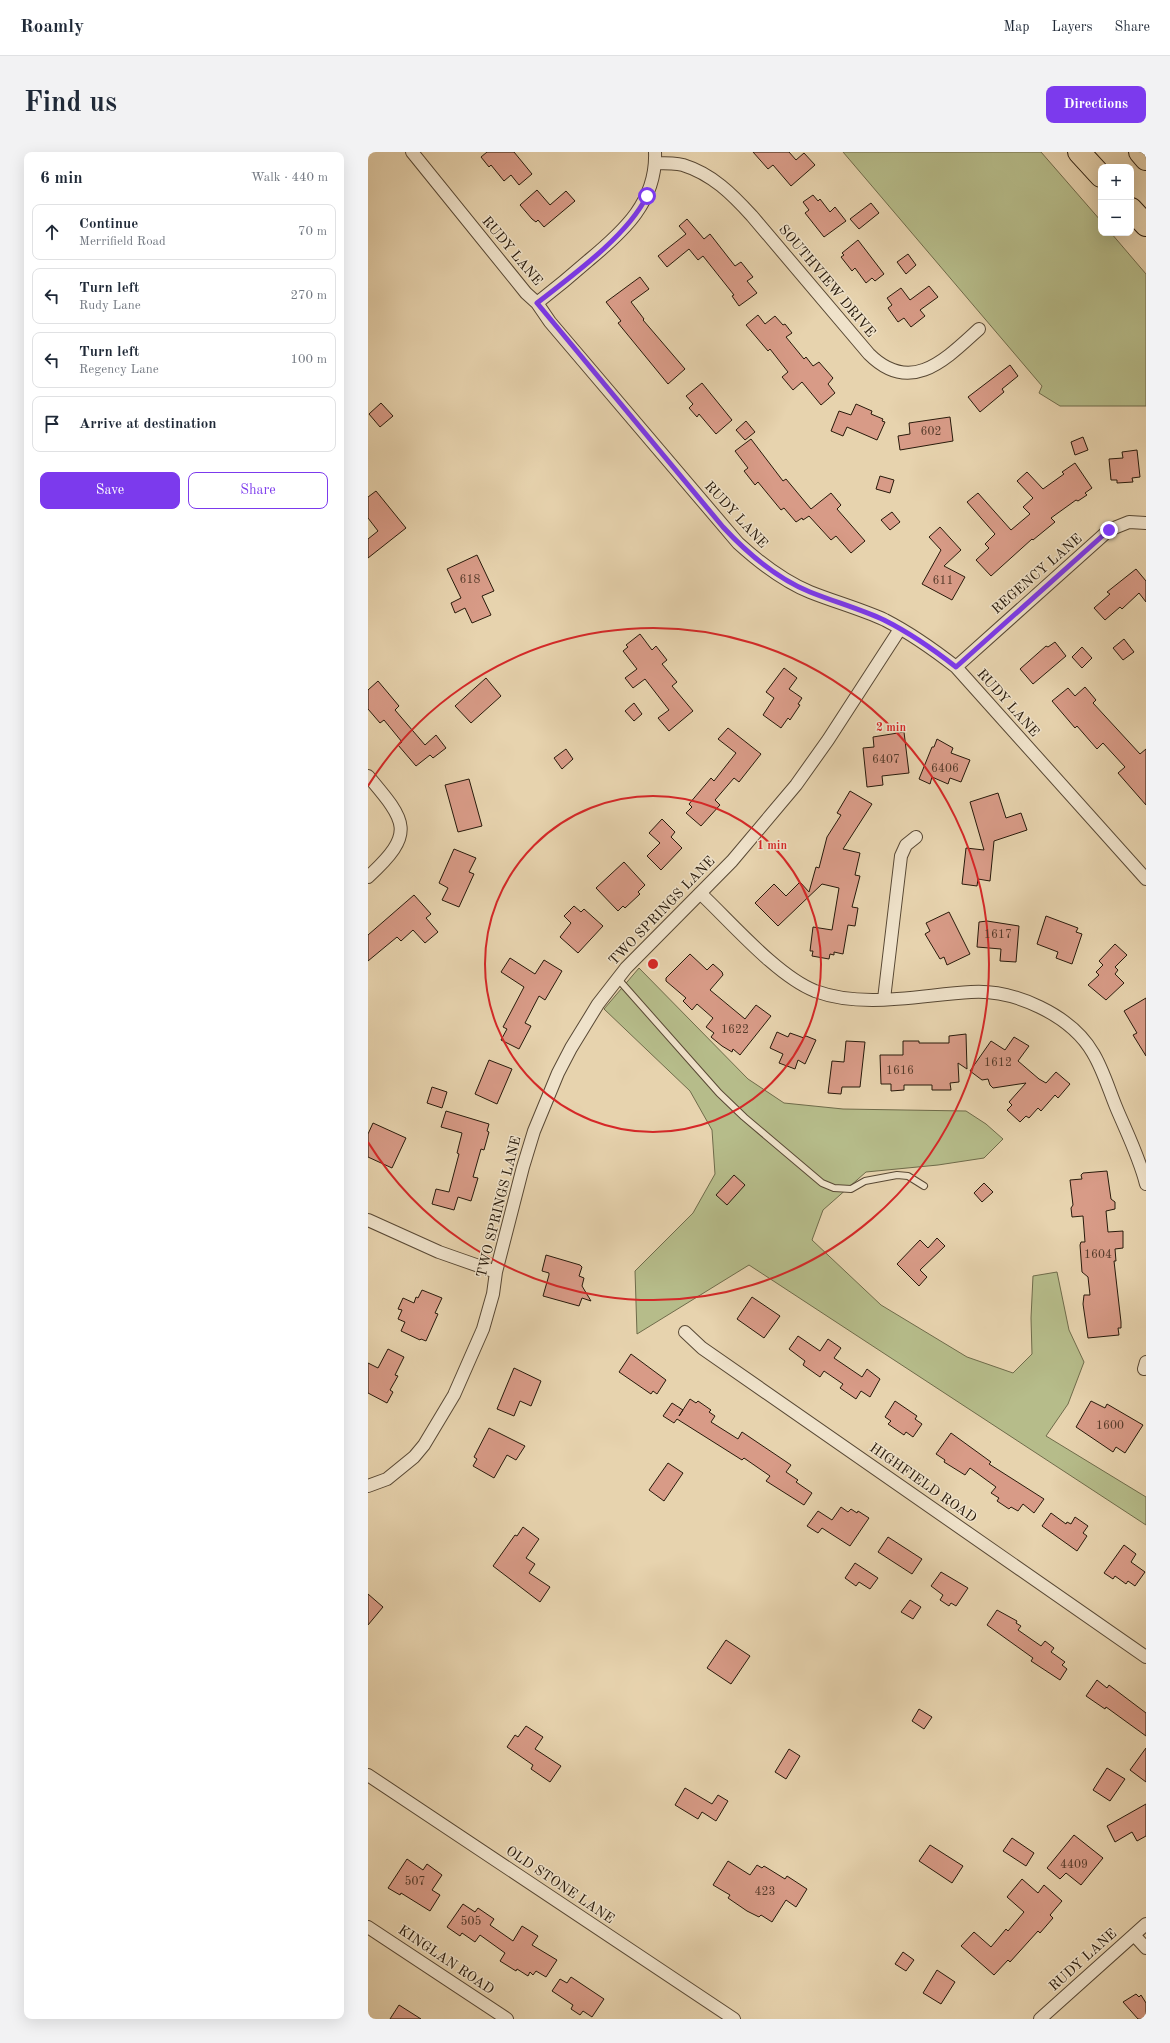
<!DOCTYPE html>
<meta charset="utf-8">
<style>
body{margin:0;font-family:"Old Standard TT",serif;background:#f2f2f3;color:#1f2937}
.controls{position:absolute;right:12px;top:12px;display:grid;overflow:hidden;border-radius:8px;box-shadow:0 4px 16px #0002}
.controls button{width:36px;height:36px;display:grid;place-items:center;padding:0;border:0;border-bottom:1px solid #e0e1e3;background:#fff;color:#1f2937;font:20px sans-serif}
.stop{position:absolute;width:12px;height:12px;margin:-9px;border:3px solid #7c3aed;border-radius:50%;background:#fff}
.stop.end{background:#7c3aed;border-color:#fff;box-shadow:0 1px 4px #0008}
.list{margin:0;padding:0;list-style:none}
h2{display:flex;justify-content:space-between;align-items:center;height:52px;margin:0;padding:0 16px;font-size:17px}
h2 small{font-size:13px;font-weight:400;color:#747a83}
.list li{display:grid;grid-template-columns:26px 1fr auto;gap:12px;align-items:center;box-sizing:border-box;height:56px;margin:0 8px 8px;padding:0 8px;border:1px solid #e0e1e3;border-radius:8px}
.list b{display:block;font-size:15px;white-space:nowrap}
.list p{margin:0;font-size:13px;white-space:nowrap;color:#747a83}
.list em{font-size:13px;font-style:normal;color:#747a83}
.actions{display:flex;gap:8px;padding:12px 16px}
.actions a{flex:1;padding:9px 0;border:1px solid #7c3aed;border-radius:8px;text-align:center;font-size:14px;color:#7c3aed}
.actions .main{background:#7c3aed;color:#fff}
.icon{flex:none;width:22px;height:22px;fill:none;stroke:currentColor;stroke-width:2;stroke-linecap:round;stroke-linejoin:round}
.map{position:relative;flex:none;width:778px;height:1867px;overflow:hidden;border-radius:8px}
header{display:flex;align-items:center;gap:24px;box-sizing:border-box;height:56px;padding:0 20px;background:#fff;border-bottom:1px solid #e0e1e3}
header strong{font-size:19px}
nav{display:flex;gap:22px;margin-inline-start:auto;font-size:14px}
.intro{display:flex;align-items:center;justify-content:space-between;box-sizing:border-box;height:96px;padding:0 24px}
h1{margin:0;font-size:28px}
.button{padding:10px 18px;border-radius:8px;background:#7c3aed;color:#fff;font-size:14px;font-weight:700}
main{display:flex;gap:24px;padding:0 24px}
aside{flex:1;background:#fff;border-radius:8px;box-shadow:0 4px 16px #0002}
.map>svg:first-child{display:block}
</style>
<header>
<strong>Roamly</strong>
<nav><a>Map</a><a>Layers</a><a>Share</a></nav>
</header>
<div class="intro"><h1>Find us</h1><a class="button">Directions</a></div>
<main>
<aside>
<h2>6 min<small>Walk · 440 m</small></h2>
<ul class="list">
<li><svg class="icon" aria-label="ahead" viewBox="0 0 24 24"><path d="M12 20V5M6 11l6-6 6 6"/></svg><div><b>Continue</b><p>Merrifield Road</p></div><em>70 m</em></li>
<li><svg class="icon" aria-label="left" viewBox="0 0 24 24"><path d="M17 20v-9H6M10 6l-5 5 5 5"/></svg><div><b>Turn left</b><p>Rudy Lane</p></div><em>270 m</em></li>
<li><svg class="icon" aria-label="left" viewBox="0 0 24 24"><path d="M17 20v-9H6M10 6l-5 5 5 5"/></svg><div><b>Turn left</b><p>Regency Lane</p></div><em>100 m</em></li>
<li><svg class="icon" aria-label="arrive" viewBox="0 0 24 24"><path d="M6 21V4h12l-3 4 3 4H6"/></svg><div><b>Arrive at destination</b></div></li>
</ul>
<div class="actions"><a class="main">Save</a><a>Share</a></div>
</aside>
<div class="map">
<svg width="778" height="1867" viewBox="0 0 778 1867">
<rect width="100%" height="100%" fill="#e7d3ae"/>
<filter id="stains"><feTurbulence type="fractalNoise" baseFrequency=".005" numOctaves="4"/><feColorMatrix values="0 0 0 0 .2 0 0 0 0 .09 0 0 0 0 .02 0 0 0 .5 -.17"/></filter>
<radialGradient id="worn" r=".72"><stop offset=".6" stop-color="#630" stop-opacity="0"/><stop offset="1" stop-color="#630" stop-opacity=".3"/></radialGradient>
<path fill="#b6bc8a" stroke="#6f6b4a" d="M475,0H673L733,69V81H743L778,122V254H692L671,241L674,234Z
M271,816L380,927L416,951L475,957L598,959L618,972L635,987L616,1006L570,1013L498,1020L455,1058L444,1088L513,1153L599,1205L645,1221L664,1202L663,1166L665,1124L689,1120L701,1178L716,1210L700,1252L678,1284L778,1345V1373L381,1113L269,1182L267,1119L325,1061L347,1022L344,978L322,939L236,857Z"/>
<path fill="#d89b87" stroke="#281a0b" d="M119,0H146L164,22L151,33L143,23L136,29L123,13L121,15L113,5Z
M385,0H421L428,8L436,1L447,13L423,34L405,13L400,17Z
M169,38L182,53L198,39L207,49L176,75L170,68L168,70L164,67L152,53Z
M445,43L450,49L452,47L462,60L467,55L478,69L456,85L437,61L441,58L435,50Z
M503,51L511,61L491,77L482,67Z
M319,67L336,87L342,82L367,114L373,110L385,125L379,129L389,141L371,154L364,144L366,143L335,104L330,108L321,97L299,115L290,104L318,82L311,74Z
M490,88L516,122L507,129L504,126L498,131L487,116L484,119L473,105L476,103L474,101Z
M540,102L548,113L538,122L529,110Z
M272,125L281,137L263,150L276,167L275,168L317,217L300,232L250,171L253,169L238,150Z
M561,134L570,145L552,158L557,164L543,175L536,166L530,170L520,156L524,153L519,146L533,136L542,148Z
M390,163L397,172L407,164L415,173L417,172L424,181L418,185L436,207L438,205L445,214L451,210L465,226L460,232L467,241L453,253L434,230L425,238L414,225L420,220L402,197L400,199L378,173Z
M642,213L650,224L634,237L636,240L612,260L600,245Z
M334,231L364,268L348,282L331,262L329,265L321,256L325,252L318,244Z
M13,251L25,264L12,275L1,262Z
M488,252L504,259L503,262L515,267L514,269L517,270L509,288L479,275L475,284L463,279L471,259L483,263Z
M582,265L585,289L532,298L530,284L542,282L541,271Z
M378,269L387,280L377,288L368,278Z
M715,285L720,298L707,303L703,290Z
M383,287L415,329L418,327L443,357L463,341L473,353L469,357L497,389L483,401L468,384L463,388L441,364L435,368L434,366L428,370L416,356L413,358L390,330L387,333L376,319L380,316L367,299Z
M769,298L772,325L764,326L765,330L749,331V328H743L741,307L755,306L754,300Z
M707,311L724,336L717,341L719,343L710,349L708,348L683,366L687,370L665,388L664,387L623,424L608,408L621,396L617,392L627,382L599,350L610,341L643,378L662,362L655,355L665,346L649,329L659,320L675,337L696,322L694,320Z
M512,324L526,328L522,341L508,337Z
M8,339L38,376L0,406V387L10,379L0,366V345Z
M524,360L532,370L522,378L513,368Z
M572,375L593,398L576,414L597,425L584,448L554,432L573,398L561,385Z
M109,403L126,439L114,444L123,463L104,471L97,456L87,461L83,451L93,446L79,417Z
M768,417L778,429V450L771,441L754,457L752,455L737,468L726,456L742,442L739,440Z
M272,482L284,498L288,494L299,508L294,512L309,530L304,534L325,559L301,579L290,566L301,558L277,527L265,536L257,526L269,517L255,499L260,495L258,493Z
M756,487L766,500L755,508L745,496Z
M687,490L698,504L665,532L652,517L678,494L680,495Z
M714,495L724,506L714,516L704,505Z
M416,516L429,526L421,537L434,546L430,552L432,553L422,568L420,566L413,576L395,563L406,546L398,540Z
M118,526L133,544L103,571L87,554Z
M10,529L31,554L27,558L57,593L68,583L78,596L65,606L62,603L48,614L30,593L34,590L16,568L12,571L0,557V538Z
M717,535L728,548L725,551L772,602L778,597V653L750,621L757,615L735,591L729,597L709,574L707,576L684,549L700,536L707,544Z
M266,551L274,562L266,569L257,559Z
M360,576L393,602L371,630L366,626L347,648L352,653L333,674L318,661L324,655L321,652L343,626L346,629L368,601L350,587Z
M536,580L541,621L514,624L515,633L499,635L495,596L506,595L505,585Z
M569,587L585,596L583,601L602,608L593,630L582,626L580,632L564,625L562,632L551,627L564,595H566Z
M198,597L205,607L194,617L186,606Z
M101,627L114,674L90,680L77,633Z
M482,639L504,652L475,697L492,701L487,723L492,724L484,755L490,756L487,774L480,773L475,802L466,800V803L462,802L461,807L444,804L445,799H442L445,775L464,778L471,736L454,732L410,774L387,751L406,732L418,744L432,730L441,740L448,715L451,716L459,685L473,663L469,661Z
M630,641L638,666L653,661L659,678L626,689L622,729L610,727L609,734L594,732L598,696L616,698L602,650Z
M294,667L307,680L303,685L314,696L293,718L279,704L292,691L281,681Z
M86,697L108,706L101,720L106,722L91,755L74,748L80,736L71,731Z
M256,710L277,733L270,740L272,742L257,756L255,754L250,759L228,736Z
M46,743L63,762L58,766L70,780L57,791L45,778L33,789L29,785L0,809V783Z
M206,754L213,760L216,757L235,774L210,801L192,785L203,771L196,764Z
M581,760L602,802L579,813L576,805L572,807L557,782L562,779L558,771Z
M678,764L710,776L708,780L714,782L704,812L688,806L690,800L669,792Z
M619,769L651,774L648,810L632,809L633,797L609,795L611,770Z
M747,792L759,803L747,815L750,818L747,822L756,831L738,848L720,833L731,823L728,820L735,813L731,809Z
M322,802L339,818L345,812L354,820L355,823L342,838L377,867L388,853L403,864L372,903L365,897L364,900L354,894L343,885L346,881L338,875L345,866L329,852L324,858L315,849L318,846L298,829V826Z
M142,806L167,822L176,808L194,819L177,848L171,844L157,871L163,874L151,897L133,888L139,877L135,875L156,835L133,820Z
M778,846V904L765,883L769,881L756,859Z
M409,880L420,885L422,881L436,886L438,884L448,888L437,912L430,908L427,917L411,911L415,902L402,896Z
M598,882L599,917L590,911L591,930L582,931L583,938H564V933H536V938L523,939V932H513L512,903H535V889H551V891H581V884Z
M646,885L661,894L650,909L671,927L678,931L688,920L702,932L690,946L687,943L673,959L670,956L661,966L658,964L652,970L639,958L644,953L641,950L658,931L625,936L622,933L620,927L614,928L602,919L623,889L637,898Z
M478,889L497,890L492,935H474L473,942L460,941L464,909L476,910Z
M121,908L144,917L129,952L107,942Z
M64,935L79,940L74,956L59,951Z
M78,959L121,972L119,979L121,980L116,998L113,997L105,1025L110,1026L103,1049L90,1045L86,1058L64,1052L68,1037L81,1040L91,1002L89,1001L94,981L73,975Z
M5,971L38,986L24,1016L0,1005V982Z
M739,1019L743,1047L747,1050V1057L738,1059L740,1080L755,1079V1096L747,1097L748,1109H746L753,1170V1176H750L751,1183L720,1186L715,1152L716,1143H722L720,1125L714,1120L712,1093L713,1090H717L715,1064L704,1065L703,1056L705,1053L702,1028L714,1027L713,1023L715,1021Z
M366,1023L377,1033L359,1053L348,1043Z
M616,1031L625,1040L614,1050L606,1041Z
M569,1086L577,1094L552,1118L559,1125L551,1134L529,1112L552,1088L560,1096Z
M178,1103L212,1113L214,1115L211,1124L216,1126L214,1134L223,1149L214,1146L211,1154L175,1144L181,1123V1121L174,1119Z
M54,1138L74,1146L67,1161L70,1162L58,1189L53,1187L52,1188L33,1179L37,1170L30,1167L34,1158L30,1157L35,1146L46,1151L48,1145L50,1146Z
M384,1145L412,1164L396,1186L369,1167Z
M430,1184L452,1199L460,1187L473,1196L466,1206L494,1225L499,1217L512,1227L502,1245L493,1239L488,1247L472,1236L475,1232L456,1219L452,1225L435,1213L437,1209L421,1197Z
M20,1197L36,1205L27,1223L30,1224L22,1238L25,1240L19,1251L0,1241V1211L10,1216Z
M263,1202L298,1228L289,1242L285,1239L283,1242L251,1220Z
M146,1216L173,1229L163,1254L152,1249L146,1264L129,1257Z
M322,1247L328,1251L330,1249L343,1258L341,1260L347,1264L343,1270L370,1287L374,1280L423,1313L418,1320L430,1328L428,1330L444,1341L436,1353L398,1329L402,1324L376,1306L374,1308L309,1267L306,1271L295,1264L304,1251L315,1258L311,1264Z
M527,1249L549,1264L547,1267L554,1272L545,1285L538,1280L536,1283L520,1272L523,1269L517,1265Z
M723,1249L737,1256L739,1252L775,1273L757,1301L748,1295L745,1300L708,1275Z
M121,1276L157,1294L148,1308L139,1303L126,1326L105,1314L109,1307L106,1305Z
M583,1281L623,1310L621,1312L676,1347L666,1361L655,1352L650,1359L643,1355L641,1357L629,1349L631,1346L623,1341L628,1335L602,1316L597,1323L576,1310L577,1308L568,1302Z
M300,1311L315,1321L296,1349L281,1338Z
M473,1355L480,1360L483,1357L489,1361L490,1359L501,1366L482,1394L454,1376L450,1381L439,1374L450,1359L464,1368Z
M683,1361L698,1372L699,1370L703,1372L707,1365L720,1374L715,1381L719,1384L709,1399L674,1374Z
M155,1375L171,1387L158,1406L167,1412L161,1421L182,1435L172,1450L125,1414L147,1383L149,1384Z
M520,1385L554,1407L544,1422L510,1400Z
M756,1393L768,1402L763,1410L777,1420L767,1434L760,1429L758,1432L747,1424L745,1427L736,1421Z
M487,1411L510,1426L502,1437L491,1430L488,1434L477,1426Z
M573,1420L600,1436L588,1454L583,1451L581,1454L572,1448L575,1443L563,1434Z
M0,1442L15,1455L0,1473Z
M542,1448L553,1455L545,1467L533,1460Z
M629,1458L649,1469L648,1471L653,1474L650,1478L673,1494L677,1489L686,1496L683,1500L697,1510L694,1513L699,1517L692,1528L663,1509L665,1506L619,1473Z
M358,1488L382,1504L363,1532L339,1516Z
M729,1528L739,1536L741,1533L778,1561V1584L738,1555L737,1557L718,1544Z
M551,1557L564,1565L556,1577L544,1569Z
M158,1574L175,1585L167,1597L193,1614L182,1630L163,1617L165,1613L139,1595L147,1583L150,1585Z
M778,1596V1630L762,1618Z
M421,1597L432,1604L418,1627L407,1620Z
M739,1616L757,1627L742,1649L725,1638Z
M317,1636L344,1652L350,1643L360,1649L348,1669L334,1660L330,1667L307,1653Z
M778,1652V1684L769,1689L764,1680L747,1690L739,1674Z
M706,1683L735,1706L713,1733L698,1721L692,1727L679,1716Z
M644,1686L666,1701L658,1714L635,1699Z
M562,1693L595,1714L584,1731L551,1709Z
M39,1707L55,1718L59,1712L74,1723L64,1738L72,1743L62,1759L33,1741L32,1743L20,1736Z
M360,1709L382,1723L389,1713L394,1716L396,1714L417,1727L419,1724L439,1737L428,1755L418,1748L404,1770L393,1763L391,1765L379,1759L360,1746L362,1743L345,1733Z
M654,1727L670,1741L676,1733L694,1749L682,1763L685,1766L672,1781L670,1779L642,1810L640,1808L626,1823L593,1794L606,1780L623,1795L638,1777L640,1779L656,1760L639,1745Z
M95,1752L107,1760L110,1756L126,1767L122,1773L145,1789L154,1774L170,1784L164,1793L189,1808L178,1825L168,1819L165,1823L162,1820L160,1824L149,1817L148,1819L132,1809L137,1801L112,1783L107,1790L94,1781L92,1784L79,1775Z
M535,1800L546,1808L538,1819L527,1812Z
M569,1818L587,1830L573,1852L555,1841Z
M203,1825L236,1847L224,1865L215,1859L212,1863L203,1857L205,1853L184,1839L192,1827L199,1831Z
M768,1842L771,1845L773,1843L778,1851V1867H770L755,1850Z
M31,1853L53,1867H22Z"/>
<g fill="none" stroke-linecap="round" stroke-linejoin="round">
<g stroke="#584834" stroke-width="8">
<path id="service" d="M250,827L351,941L376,965L454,1031L466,1036L483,1037L497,1029L529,1023L540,1024L556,1034"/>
</g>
<g stroke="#584834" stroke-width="14">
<path id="minor" d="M44,0L158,141L169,151L182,170L370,391C392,411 415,429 442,440C467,450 493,457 517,468C542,481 565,497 588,515L778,727
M287,11C296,11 307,11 315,13C344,22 364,42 384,64L501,202C543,244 578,207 611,177
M169,151C187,137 204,123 221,108C256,79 289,49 287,0
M588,515L741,378L761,370L778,371
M0,624C39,670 48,681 0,725
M332,741C363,770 409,824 447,839C496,857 552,843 603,840C646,837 703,863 725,901C736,919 742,942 751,962C761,985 772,1008 778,1032
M516,847L533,704L538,693L548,685
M0,1068L71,1100L128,1120
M317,1180L334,1196L778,1505
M776,1217L778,1210
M0,1334L19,1327L46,1305L56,1293L86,1243L115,1177L125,1142L128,1120L155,1015L166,979L190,921L203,896L230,852L258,816L364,709L428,633L460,588L532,477
M0,1623L366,1867
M0,1775L139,1867
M766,1783L778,1796
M672,1867L778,1772"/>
</g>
<g stroke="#281a0b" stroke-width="24">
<path id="motorway" d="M711,0L733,24
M772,0L778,7
M763,57L778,73"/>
</g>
<use href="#service" stroke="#efe2ca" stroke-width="6"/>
<use href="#minor" stroke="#efe2ca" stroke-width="12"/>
<use href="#motorway" stroke="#e7d3ae" stroke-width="22"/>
</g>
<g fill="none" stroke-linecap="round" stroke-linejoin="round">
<path stroke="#7c3aed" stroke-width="5" d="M279,44C259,84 205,123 169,151L355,375C380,402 408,426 442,440C467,450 492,457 516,468C542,481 565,497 588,515L741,378"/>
</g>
<g fill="none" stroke="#d62828" stroke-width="2">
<circle cx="285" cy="812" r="168"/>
<path d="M0 634A336 336 0 1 1 0 990"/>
</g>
<g text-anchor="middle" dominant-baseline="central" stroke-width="3" stroke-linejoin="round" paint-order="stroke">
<g font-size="12" fill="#543a2a">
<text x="563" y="280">602</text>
<text x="102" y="428">618</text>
<text x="575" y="429">611</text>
<text x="518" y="608">6407</text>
<text x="577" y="617">6406</text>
<text x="630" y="783">1617</text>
<text x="367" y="878">1622</text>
<text x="630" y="911">1612</text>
<text x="532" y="919">1616</text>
<text x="730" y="1103">1604</text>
<text x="742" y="1274">1600</text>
<text x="706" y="1713">4409</text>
<text x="47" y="1730">507</text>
<text x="397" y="1740">423</text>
<text x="103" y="1770">505</text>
</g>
<g font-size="14" fill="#281a0b" stroke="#efe2ca">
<text transform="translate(144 99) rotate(50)">RUDY LANE</text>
<text transform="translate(459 129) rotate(50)">SOUTHVIEW DRIVE</text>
<text transform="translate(368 363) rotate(47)">RUDY LANE</text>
<text transform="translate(669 422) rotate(-41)">REGENCY LANE</text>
<text transform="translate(640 551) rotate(48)">RUDY LANE</text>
<text transform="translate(294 759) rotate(-46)">TWO SPRINGS LANE</text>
<text transform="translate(131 1055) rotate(-76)">TWO SPRINGS LANE</text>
<text transform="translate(555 1331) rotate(35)">HIGHFIELD ROAD</text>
<text transform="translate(192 1733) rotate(34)">OLD STONE LANE</text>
<text transform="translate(78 1808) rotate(34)">KINGLAN ROAD</text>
<text transform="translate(715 1808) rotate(-42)">RUDY LANE</text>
</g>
</g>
<circle cx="285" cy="812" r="6" fill="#d62828" stroke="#efe2ca" stroke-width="2"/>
<g font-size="12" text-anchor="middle" font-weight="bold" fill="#d62828" stroke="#efe2ca" stroke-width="3" stroke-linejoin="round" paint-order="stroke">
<text x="523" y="579">2 min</text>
<text x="404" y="697">1 min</text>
</g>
<rect width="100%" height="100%" filter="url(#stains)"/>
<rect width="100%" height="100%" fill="url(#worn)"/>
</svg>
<div class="controls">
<button>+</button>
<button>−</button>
</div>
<div class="stop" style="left:279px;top:44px"></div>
<div class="stop end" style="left:741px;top:378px"></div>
</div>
</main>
